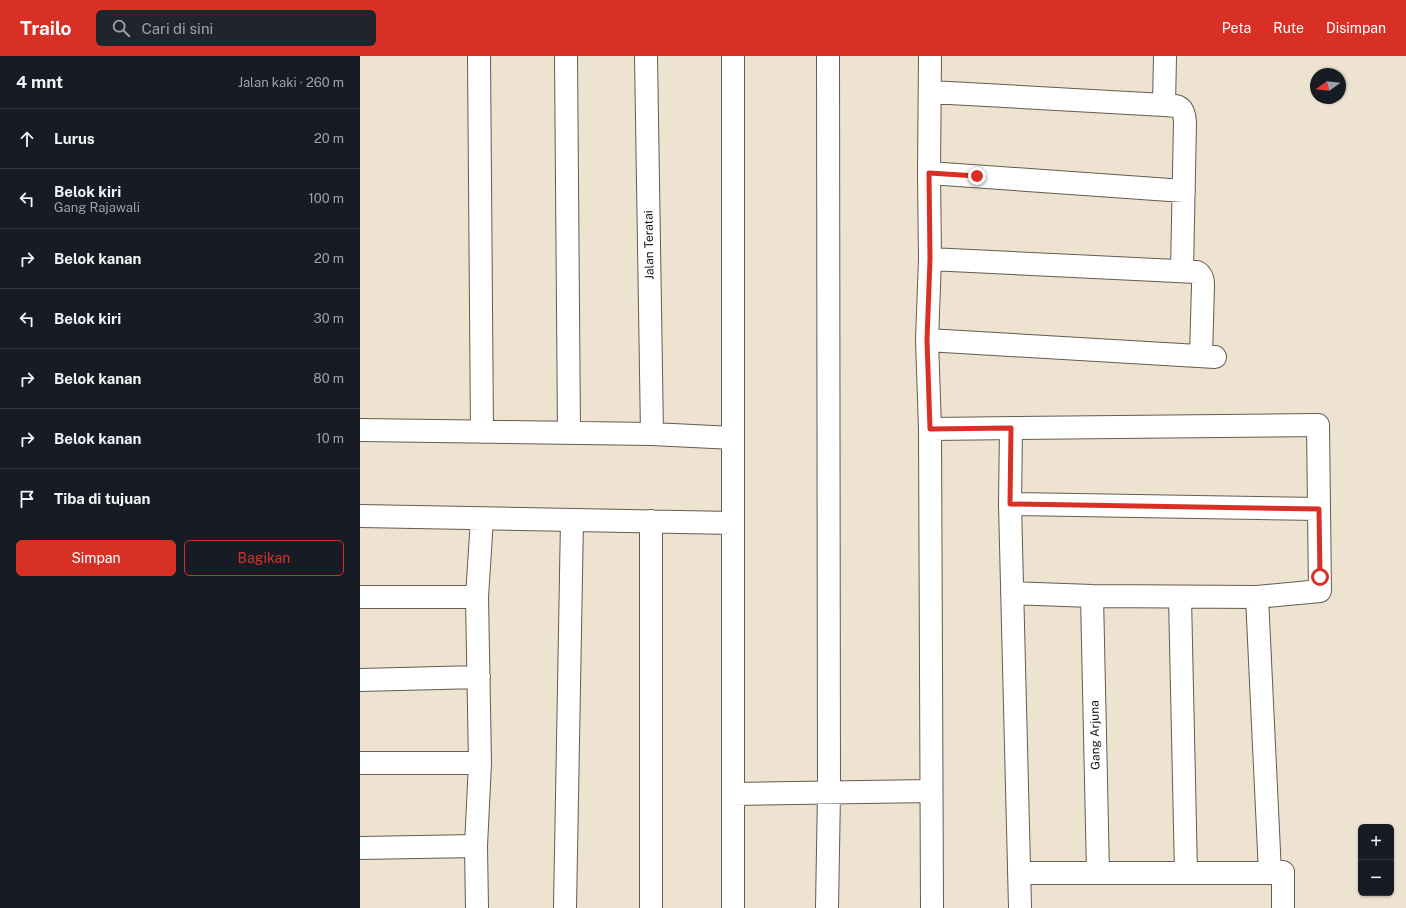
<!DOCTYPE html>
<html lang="id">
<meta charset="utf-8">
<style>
body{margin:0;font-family:"Public Sans",sans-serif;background:#20242c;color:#f1f3f6}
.controls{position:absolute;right:12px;bottom:12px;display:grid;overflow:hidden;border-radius:6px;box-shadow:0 1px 3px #0004}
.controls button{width:36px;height:36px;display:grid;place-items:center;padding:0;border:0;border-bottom:1px solid #363941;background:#171b24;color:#f1f3f6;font:20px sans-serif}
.compass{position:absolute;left:950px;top:12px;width:36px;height:36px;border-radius:50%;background:#171b24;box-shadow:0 1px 3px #0004;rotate:255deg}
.stop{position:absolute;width:12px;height:12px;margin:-9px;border:3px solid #d93025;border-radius:50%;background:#fff}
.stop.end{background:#d93025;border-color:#fff;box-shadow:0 1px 4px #0008}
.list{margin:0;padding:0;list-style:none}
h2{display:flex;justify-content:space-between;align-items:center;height:52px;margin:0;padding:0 16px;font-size:17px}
h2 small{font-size:13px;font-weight:400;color:#9ea1a6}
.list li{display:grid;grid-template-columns:26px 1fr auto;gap:12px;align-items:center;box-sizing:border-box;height:60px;padding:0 16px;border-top:1px solid #363941}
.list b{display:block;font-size:15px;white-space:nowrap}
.list p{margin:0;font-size:13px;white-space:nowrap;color:#9ea1a6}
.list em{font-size:13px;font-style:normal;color:#9ea1a6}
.actions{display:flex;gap:8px;padding:12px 16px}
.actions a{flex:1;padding:9px 0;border:1px solid #d93025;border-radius:6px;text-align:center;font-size:14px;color:#d93025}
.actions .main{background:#d93025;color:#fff}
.icon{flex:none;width:22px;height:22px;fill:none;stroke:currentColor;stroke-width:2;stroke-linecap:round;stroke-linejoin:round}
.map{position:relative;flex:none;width:1046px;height:852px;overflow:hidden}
header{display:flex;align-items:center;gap:24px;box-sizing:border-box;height:56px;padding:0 20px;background:#d93025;color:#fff}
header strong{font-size:19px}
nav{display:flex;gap:22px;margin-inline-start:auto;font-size:14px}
.search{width:280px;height:36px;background:#20242c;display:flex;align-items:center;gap:10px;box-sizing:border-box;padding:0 14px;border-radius:6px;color:#9ea1a6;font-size:15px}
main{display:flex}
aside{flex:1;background:#171b24}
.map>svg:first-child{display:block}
</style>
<header>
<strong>Trailo</strong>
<div class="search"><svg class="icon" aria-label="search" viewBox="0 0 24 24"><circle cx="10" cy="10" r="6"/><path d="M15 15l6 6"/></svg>Cari di sini</div>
<nav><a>Peta</a><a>Rute</a><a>Disimpan</a></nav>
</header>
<main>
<aside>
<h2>4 mnt<small>Jalan kaki · 260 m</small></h2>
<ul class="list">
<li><svg class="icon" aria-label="ahead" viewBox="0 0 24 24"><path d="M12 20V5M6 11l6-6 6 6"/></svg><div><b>Lurus</b></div><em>20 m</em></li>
<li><svg class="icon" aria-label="left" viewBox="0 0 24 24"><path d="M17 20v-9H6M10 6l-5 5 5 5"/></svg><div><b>Belok kiri</b><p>Gang Rajawali</p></div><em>100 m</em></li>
<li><svg class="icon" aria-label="right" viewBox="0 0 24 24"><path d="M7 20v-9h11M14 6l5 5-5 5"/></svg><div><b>Belok kanan</b></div><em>20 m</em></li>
<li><svg class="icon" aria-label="left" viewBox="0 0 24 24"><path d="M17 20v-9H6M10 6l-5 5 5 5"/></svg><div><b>Belok kiri</b></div><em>30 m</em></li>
<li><svg class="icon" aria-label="right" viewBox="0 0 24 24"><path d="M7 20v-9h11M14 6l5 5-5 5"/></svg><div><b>Belok kanan</b></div><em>80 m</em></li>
<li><svg class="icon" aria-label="right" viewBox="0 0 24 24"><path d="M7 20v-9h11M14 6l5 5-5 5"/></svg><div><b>Belok kanan</b></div><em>10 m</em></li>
<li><svg class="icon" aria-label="arrive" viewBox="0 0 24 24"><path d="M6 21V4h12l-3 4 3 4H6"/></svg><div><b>Tiba di tujuan</b></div></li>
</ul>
<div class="actions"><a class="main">Simpan</a><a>Bagikan</a></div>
</aside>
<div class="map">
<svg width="1046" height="852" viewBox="0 0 1046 852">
<rect width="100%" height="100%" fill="#eee2d1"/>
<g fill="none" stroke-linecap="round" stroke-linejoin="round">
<g stroke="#665b4d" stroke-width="24">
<path id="minor" d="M119,0L122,376
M206,0L209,377
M286,0L292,378
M373,0V467
M570,0L569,117L570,203L567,284L570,373L572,852
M571,36L804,49C818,50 824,49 825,66L822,215
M804,49L805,0
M569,117L824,135
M570,203L837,216C842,219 843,223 843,229L841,300
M567,284L855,301
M651,372L650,448L660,852
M570,373L958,369L960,535L897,541L910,817L923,816V852
M0,374L292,378L373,382
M650,448L959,453
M0,460L373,467V852
M291,465V852
M652,537L732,540L897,541
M732,540L738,817
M0,541H117
M820,541L826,817
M0,624L119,621
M0,707H120
M373,738L571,735
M0,792L116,790
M660,817H910
M117,852L116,790L120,707L117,541L122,463
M205,852L212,464
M467,852L469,736L468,0"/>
</g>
<use href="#minor" stroke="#fff" stroke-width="22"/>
</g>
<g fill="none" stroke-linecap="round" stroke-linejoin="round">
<path stroke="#d93025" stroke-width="5" d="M617,120L569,117L570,203L567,284L570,373L651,372L650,448L959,453L960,521"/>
</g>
<g text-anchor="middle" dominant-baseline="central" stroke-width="3.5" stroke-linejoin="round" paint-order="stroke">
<g font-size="12" fill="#16120c" stroke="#fff">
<text transform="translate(289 189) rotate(-91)">Jalan Teratai</text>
<text transform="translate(735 679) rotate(-91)">Gang Arjuna</text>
</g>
</g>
</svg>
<div class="controls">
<button>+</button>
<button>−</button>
</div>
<svg class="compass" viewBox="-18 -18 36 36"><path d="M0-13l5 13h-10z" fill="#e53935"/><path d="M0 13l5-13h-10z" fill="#9ea1a6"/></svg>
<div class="stop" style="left:960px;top:521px"></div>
<div class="stop end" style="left:617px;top:120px"></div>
</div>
</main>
